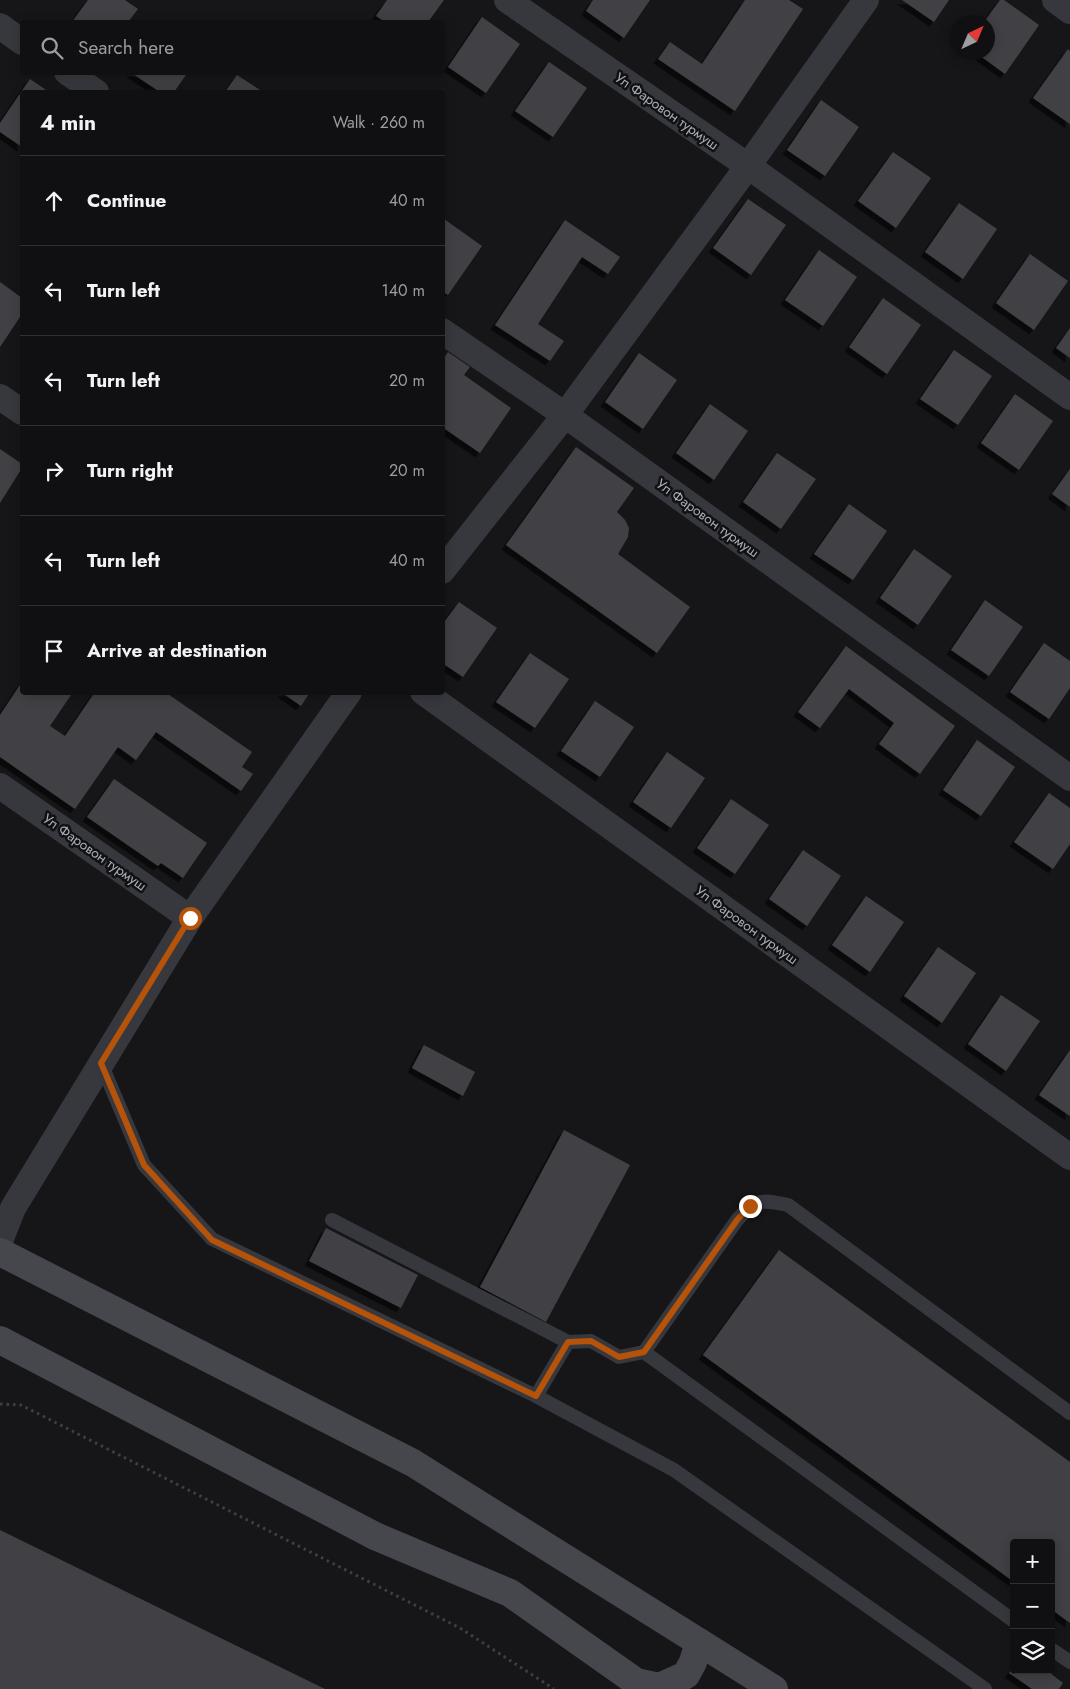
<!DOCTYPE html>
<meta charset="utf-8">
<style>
body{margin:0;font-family:Jost,sans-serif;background:#1e1e20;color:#f1f3f6}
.controls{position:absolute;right:15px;bottom:15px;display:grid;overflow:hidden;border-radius:5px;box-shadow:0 2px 12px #0003}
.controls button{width:45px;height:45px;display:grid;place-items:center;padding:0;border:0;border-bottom:1px solid #303032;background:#101012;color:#f1f3f6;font:25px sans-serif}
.compass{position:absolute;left:950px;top:15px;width:45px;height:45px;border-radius:50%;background:#101012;box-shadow:0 2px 12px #0003;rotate:44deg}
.stop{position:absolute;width:15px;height:15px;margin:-11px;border:4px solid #b45309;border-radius:50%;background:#fff}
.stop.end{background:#b45309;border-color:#fff;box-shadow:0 1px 5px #0008}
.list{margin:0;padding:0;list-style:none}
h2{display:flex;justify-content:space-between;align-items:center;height:65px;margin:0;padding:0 20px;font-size:21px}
h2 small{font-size:16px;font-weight:400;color:#9c9d9f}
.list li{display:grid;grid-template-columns:32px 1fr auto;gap:15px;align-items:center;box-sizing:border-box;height:90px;padding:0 20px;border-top:1px solid #303032}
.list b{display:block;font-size:19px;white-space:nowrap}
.list em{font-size:16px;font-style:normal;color:#9c9d9f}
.icon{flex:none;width:28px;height:28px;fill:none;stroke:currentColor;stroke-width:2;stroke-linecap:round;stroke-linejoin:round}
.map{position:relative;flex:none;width:1070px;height:1689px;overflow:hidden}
.search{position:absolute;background:#101012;box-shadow:0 2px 12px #0003;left:20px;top:20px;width:425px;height:55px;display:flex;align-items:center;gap:12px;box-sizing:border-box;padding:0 18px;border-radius:5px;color:#9c9d9f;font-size:19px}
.panel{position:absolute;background:#101012;box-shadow:0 2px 12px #0003;left:20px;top:90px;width:425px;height:605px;border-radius:5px}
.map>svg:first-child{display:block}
</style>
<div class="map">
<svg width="1070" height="1689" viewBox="0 0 1070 1689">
<defs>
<filter id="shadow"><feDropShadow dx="-4.5" dy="4.5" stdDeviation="0" flood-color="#0009"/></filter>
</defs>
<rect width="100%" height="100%" fill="#161618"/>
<path fill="#404145" filter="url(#shadow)" d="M88,0H125L138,9L128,22H72Z
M387,0H444L428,22H385L376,16Z
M593,0H650L624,38L586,11Z
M745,0H789L803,9L735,111L658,59L670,42L702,64Z
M902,0H949L934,22Z
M1000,0H1004L1039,25L1005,74L975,52H988V22H984Z
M482,17L520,44L486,93L448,67Z
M1068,49L1070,51V124L1033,98Z
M549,62L587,88L553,137L515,111Z
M130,72H188L174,92H160Z
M237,75L263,92H225Z
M30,79L49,92H22V147L0,132V123Z
M821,100L859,127L825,176L787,150Z
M893,152L931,178L896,228L858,201Z
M748,199L786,225L751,275L713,248Z
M959,203L997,229L963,279L925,252Z
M444,219L482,246L448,295L442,291Z
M565,220L620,257L608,274L582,257L538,324L564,341L550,361L495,325Z
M819,250L857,277L823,326L785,300Z
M1030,254L1068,281L1034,330L996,303Z
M0,282L22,298V314L0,347Z
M883,298L921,325L887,374L849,347Z
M1070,328V358L1056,348Z
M954,350L992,376L958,425L920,399Z
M448,352L470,367L464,375L511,408L480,453L442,427V361Z
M639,353L677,380L643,429L605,402Z
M1015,394L1053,421L1019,470L981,443Z
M710,404L748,431L714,480L676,453Z
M576,447L634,488L617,512L625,520L629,528L628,537L618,554L690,607L657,653L506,545Z
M0,449L22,464V468L0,503Z
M777,453L816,479L781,529L743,502Z
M1070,469V507L1052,494Z
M849,504L887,531L853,580L814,554Z
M914,549L952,576L918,625L880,598Z
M985,600L1023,627L989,676L951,650Z
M459,602L497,628L463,677L442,663V625Z
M1044,643L1070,661V688L1049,719L1010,692Z
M846,646L955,726L920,774L879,744L894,723L849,689L820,728L798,712Z
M530,653L569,679L535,728L496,702Z
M22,682V692H73L50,726L65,736L95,692H165L252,752L242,767L253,774L241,791L156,732L136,760L118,747L75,809L0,757V715Z
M281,692H310L301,706Z
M595,701L634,727L600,777L561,751Z
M977,740L1015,767L981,816L943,790Z
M667,752L705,778L671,828L633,802Z
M114,779L207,843L183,878L161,863L158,866L87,817Z
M1049,793L1070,808V844L1053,869L1014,842Z
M731,799L769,825L735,874L697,848Z
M803,850L841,876L807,926L769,899Z
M866,896L904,922L870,972L832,945Z
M938,947L976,973L942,1023L904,996Z
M1001,995L1040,1021L1006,1071L968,1044Z
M424,1045L475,1072L463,1096L412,1068Z
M1070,1050V1116L1039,1095Z
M564,1130L630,1165L546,1322L480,1287Z
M326,1228L418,1275L401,1308L309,1261Z
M779,1250L1070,1462V1623L1051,1609V1543H1014V1582L703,1355Z
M0,1530L325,1689H0Z
M1014,1667V1670H1046L1063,1683L1059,1689H1032L1009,1673Z"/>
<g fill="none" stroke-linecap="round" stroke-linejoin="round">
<path stroke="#3d3f44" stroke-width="3" stroke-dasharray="2.5 4" stroke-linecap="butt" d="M0,1404L21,1405L460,1628L554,1689"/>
<path stroke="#37383d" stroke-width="14" d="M101,1063L144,1165L212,1239L536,1396L674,1470L985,1689
M332,1220L568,1342
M644,1352L1014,1621
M536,1396L568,1342L591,1341L619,1357L644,1352L737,1220C756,1199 761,1199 788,1205L1070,1413
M1051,1649L1070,1662"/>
<path stroke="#37383d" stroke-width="26" d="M507,0L748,166L1070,397
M1055,0L1070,11
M0,26L22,42
M67,72L96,92
M442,331L565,415L1070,778
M0,397L22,412
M442,571L565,415L748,166L866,0
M423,692L1070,1157
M0,786L190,918
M0,1241L13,1208L190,918L349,692"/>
<path stroke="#45474d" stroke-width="28" d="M0,1252L413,1463L774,1689
M0,1340L375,1536L510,1593L646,1689
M636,1682L659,1687L686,1675L693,1662L699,1642"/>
</g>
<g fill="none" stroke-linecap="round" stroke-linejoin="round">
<path stroke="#b45309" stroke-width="6" d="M190,918L101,1063L144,1165L212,1240L536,1396L568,1342L591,1341L619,1357L644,1352L737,1220L750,1206"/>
</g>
<g text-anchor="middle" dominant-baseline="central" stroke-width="5" stroke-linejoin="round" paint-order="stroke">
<g font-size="14" fill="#a8adb8" stroke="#111113">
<text transform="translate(667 111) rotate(35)">Ул Фаровон турмуш</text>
<text transform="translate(708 518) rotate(36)">Ул Фаровон турмуш</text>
<text transform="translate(95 852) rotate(35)">Ул Фаровон турмуш</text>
<text transform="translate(747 925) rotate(36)">Ул Фаровон турмуш</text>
</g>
</g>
</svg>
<div class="controls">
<button>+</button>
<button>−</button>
<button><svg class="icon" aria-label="layers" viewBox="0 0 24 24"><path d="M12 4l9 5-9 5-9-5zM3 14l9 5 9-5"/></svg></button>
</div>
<svg class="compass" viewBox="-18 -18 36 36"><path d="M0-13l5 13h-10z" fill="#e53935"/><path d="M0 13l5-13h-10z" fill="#9c9d9f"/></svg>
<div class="stop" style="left:190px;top:918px"></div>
<div class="stop end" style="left:750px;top:1206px"></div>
<div class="search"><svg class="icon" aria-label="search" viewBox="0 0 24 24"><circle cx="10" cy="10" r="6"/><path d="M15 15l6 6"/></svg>Search here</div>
<section class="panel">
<h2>4 min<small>Walk · 260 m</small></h2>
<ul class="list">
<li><svg class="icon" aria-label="ahead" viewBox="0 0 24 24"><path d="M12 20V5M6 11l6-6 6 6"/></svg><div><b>Continue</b></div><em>40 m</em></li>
<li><svg class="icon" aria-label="left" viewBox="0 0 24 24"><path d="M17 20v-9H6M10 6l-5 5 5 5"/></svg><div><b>Turn left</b></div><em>140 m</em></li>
<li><svg class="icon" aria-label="left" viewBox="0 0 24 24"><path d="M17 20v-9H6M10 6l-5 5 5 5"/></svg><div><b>Turn left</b></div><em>20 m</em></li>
<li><svg class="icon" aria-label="right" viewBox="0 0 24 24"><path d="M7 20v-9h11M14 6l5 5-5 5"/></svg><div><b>Turn right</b></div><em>20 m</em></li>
<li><svg class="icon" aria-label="left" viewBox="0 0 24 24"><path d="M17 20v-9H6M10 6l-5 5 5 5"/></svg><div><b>Turn left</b></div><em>40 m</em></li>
<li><svg class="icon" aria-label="arrive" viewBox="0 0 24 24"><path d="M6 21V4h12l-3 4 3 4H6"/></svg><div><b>Arrive at destination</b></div></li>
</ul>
</section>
</div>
